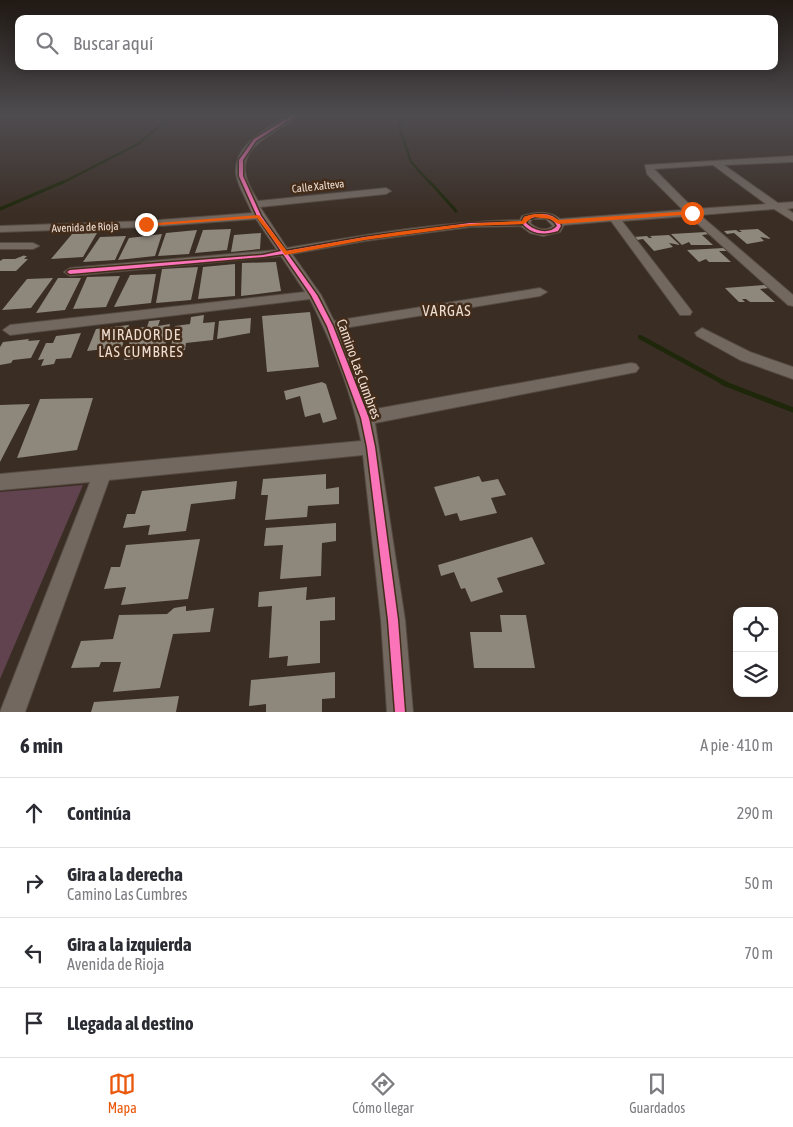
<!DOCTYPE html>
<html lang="es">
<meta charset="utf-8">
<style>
body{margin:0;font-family:"Asap Condensed",sans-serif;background:#f2f2f3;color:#2b2b33}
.controls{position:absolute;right:15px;bottom:15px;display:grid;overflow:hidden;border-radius:10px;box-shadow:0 2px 12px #0003}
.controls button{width:45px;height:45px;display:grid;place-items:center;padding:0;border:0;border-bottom:1px solid #e1e1e2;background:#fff;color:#2b2b33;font:25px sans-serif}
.stop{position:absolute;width:15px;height:15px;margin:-11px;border:4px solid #ea580c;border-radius:50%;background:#fff}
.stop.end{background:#ea580c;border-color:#fff;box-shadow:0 1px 5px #0008}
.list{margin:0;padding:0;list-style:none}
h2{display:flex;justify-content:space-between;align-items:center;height:65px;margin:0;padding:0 20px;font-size:21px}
h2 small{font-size:16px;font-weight:400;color:#7c7c81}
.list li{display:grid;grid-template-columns:32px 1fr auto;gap:15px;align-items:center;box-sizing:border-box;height:70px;padding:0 20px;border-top:1px solid #e1e1e2}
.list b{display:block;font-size:19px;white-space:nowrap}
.list p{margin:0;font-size:16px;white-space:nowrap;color:#7c7c81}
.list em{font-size:16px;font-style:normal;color:#7c7c81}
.icon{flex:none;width:28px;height:28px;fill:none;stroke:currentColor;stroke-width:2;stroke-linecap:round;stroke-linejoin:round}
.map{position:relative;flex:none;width:793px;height:712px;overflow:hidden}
.search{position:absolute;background:#fff;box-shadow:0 2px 12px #0003;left:15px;right:15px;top:15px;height:55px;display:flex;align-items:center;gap:12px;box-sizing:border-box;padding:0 18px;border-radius:10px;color:#7c7c81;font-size:19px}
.sheet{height:345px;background:#fff}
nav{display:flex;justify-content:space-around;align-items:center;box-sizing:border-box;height:70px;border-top:1px solid #e1e1e2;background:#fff;font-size:14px;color:#7c7c81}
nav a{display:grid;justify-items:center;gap:2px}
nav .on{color:#ea580c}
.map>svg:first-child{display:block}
</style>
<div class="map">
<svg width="793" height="712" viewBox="0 0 793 712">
<rect width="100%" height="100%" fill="#3a2d24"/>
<path fill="#60434e" d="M83,485L0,679V492Z"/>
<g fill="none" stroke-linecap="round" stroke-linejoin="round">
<path stroke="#1e270a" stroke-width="2.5" d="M410,115L399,126L411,162L431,184
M60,184L138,144L173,115"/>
<path stroke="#1e270a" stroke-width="3" d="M430,182L456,211
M0,209L63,182"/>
<path stroke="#1e270a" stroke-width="4.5" d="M640,337L726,384"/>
<path stroke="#1e270a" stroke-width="5" d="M723,383L793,410"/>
</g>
<path fill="#8e877c" d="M231,229L227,250L195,253L203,230Z
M758,229L771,239L760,237L764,241L747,244L734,233L727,234L724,231L736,230L739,232H742L739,230Z
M197,230L189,254L158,256L166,233Z
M706,232L709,234L702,235L713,245H691L689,242L682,245L671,234Z
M97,233L83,257L51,259L72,234Z
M261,233L260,249L231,252L234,235Z
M162,234L155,256L118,260L129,238Z
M669,235L680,245L669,243L673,247L654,251L643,239L637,240L634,237L647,236L649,238H652L650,236Z
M126,236L115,260L83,262L100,237Z
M724,248L727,251H719L731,262H709L706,259L699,262L687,250Z
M25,255L24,256H27L24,259H28L16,271H0V261L3,259H15Z
M276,262L281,291L241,296L242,263Z
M235,264V296L198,299L203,267Z
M198,267L191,300L156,303L162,269Z
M156,274L151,303L114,307L130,275Z
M120,276L106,307L73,309L87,277Z
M53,278L31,308L2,310L27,279Z
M58,278H81L65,310L36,313Z
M765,285L769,288L760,289L775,302H750L746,299H742L745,302H739L725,288Z
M310,312L319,367L267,372L262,316Z
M204,315L203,323L215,322L213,340L186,343L185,350L170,352L175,326L190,324L191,317Z
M251,318L250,333L217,339L219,321Z
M160,320L158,326L170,324L165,347L146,349L143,358L124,360L134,328L147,327L149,321Z
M129,325L122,347L87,351L96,329Z
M81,333L71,358L56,359L54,364L41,366L44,359L38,360L46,343H53L56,336Z
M29,339L28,341L40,340L31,358L13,360L11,363L0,365V347L3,342Z
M322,382L326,384L337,419L323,423L320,413L305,417L300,396L286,400L284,391Z
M93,398L77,450L17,458L40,399Z
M30,404L0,462V405Z
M326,474V489L339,487V504L308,506L307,517L265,520L268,495H261L263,479Z
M479,476L482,482L498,479L506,495L491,498L497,513L460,521L457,513L445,516L434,487Z
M237,481L235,499L191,504L186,531L148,535L150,525L123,528L127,514H135L142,491Z
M336,523V541L322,543L321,576L280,579L283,545L264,546L266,528Z
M532,537L545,564L497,578L503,592L471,602L465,588L461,589L454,572L441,576L438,565Z
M200,539L188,599L121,605L126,587L104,589L111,567H120L126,545Z
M307,587L306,600L335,597V620L320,621V663L287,666L288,656L269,658L272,606L258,607L259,592Z
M186,606V611L214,608L210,632L173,634L160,688L113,692L121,662H101L99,667L71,668L81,641L113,639L119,615L167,614L174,608Z
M500,615H526L535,668H474L470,632H502Z
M335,672V698L322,699V712H266V704L249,706L251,680Z
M179,696L176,712H91L94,702Z"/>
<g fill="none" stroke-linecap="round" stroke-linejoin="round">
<g stroke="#554a41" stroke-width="2">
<path id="minor" d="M290,115H299C280,133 238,143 246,176C248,185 254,194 258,201L386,188L391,191L386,194L260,207L287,248C364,235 441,221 520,220L522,216C535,212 549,210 560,219L683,210L647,174L645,165L793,156V162L724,165L778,203L793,202V208L787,209L793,213V221L774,209L700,215L793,295V306L788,305L689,216L622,221L690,309L692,312L690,315H680L611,221L564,225L560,232L543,236L530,233L521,226L470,227L365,241L292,254L321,295L334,321L540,288L547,292L540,296L338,329L370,410L631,363L636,364L639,368L636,372L631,373L375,423L405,620L413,712H387L381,620L363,455L109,480L25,712H0L90,482L0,490V474L361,441C352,392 332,343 310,299L10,335L3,330L10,325L305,292L281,256L70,276L64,272L70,268L277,250L256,219L146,227L0,232V226L146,221L252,213C248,202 238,187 236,174C233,144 268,128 290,115ZM713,165L766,204L694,209L654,169ZM532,219H546L553,226C546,232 536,229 530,223Z
M0,243H33L39,246L33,249H0Z
M702,328L750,352L793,367V379L740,360L697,336L695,333Z"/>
</g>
<use href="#minor" fill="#726860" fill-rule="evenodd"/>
<g stroke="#442c1a" stroke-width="3">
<path id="cycleway" d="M293,115H297L256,141L243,160V176L261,216L286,251L365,237L470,223L522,222L524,217C538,213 555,211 561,226L558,231C545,235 532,235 523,224L470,225L365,239L287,253L317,295L333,326L369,418L375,447L398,620L405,712H395L388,620L367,447L361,418L327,326L311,295L283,254L263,257L70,274L67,272L70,270L263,255L281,251L257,216L239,176V160L254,139ZM535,217C544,216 553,217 557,226C549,235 534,231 526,223L528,219Z"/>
</g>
<use href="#cycleway" fill="#fb73b8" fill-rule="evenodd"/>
</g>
<linearGradient id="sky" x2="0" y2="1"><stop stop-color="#201914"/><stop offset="0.54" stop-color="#4f4c50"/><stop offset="1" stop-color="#4f4c50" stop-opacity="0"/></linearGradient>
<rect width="793" height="214" fill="url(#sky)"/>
<path fill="#ea580c" d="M692,211L695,214L558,224L550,219L533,217L524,224L470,226L365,240L285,255L257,218L146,226L144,224L259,215L287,251C365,236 442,223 522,221L524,217C535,212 549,213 559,220Z"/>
<g text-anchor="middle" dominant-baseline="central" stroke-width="5" stroke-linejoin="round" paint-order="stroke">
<g font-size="11" fill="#edddd1" stroke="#442c1a">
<text transform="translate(318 186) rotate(-6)">Calle Xalteva</text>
<text transform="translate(85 227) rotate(-2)">Avenida de Rioja</text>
</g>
<g font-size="14" fill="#edddd1" stroke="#442c1a">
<text transform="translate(359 369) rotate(70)">Camino Las Cumbres</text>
</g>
<g font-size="15" letter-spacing="1" fill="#edddd1" stroke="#442c1a">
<text x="447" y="310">VARGAS</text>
<text x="141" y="334">MIRADOR DE<tspan x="141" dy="17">LAS CUMBRES</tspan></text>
</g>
</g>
</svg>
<div class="controls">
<button><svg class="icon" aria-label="locate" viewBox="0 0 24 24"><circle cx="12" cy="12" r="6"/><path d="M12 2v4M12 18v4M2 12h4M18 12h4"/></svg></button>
<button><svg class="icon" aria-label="layers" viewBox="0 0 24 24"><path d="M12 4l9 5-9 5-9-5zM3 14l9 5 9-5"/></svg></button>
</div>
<div class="stop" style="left:692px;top:213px"></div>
<div class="stop end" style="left:146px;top:224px"></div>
<div class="search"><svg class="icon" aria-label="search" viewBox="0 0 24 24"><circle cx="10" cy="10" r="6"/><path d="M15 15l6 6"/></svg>Buscar aquí</div>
</div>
<section class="sheet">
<h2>6 min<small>A pie · 410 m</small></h2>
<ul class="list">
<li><svg class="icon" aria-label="ahead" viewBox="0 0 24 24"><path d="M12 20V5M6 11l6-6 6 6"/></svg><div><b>Continúa</b></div><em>290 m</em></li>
<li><svg class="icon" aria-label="right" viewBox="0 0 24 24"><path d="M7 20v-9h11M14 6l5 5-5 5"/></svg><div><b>Gira a la derecha</b><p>Camino Las Cumbres</p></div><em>50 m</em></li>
<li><svg class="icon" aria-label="left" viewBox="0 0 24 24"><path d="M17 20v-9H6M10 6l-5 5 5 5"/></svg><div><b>Gira a la izquierda</b><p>Avenida de Rioja</p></div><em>70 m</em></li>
<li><svg class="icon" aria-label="arrive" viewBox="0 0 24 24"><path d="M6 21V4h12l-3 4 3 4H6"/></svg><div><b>Llegada al destino</b></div></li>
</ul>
</section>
<nav>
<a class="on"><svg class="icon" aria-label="map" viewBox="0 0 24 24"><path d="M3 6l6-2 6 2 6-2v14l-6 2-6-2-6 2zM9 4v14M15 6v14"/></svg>Mapa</a>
<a><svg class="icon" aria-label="directions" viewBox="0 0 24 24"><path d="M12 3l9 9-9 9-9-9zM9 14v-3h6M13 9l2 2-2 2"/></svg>Cómo llegar</a>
<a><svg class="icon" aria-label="saved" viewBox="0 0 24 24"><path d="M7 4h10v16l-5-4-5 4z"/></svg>Guardados</a>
</nav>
